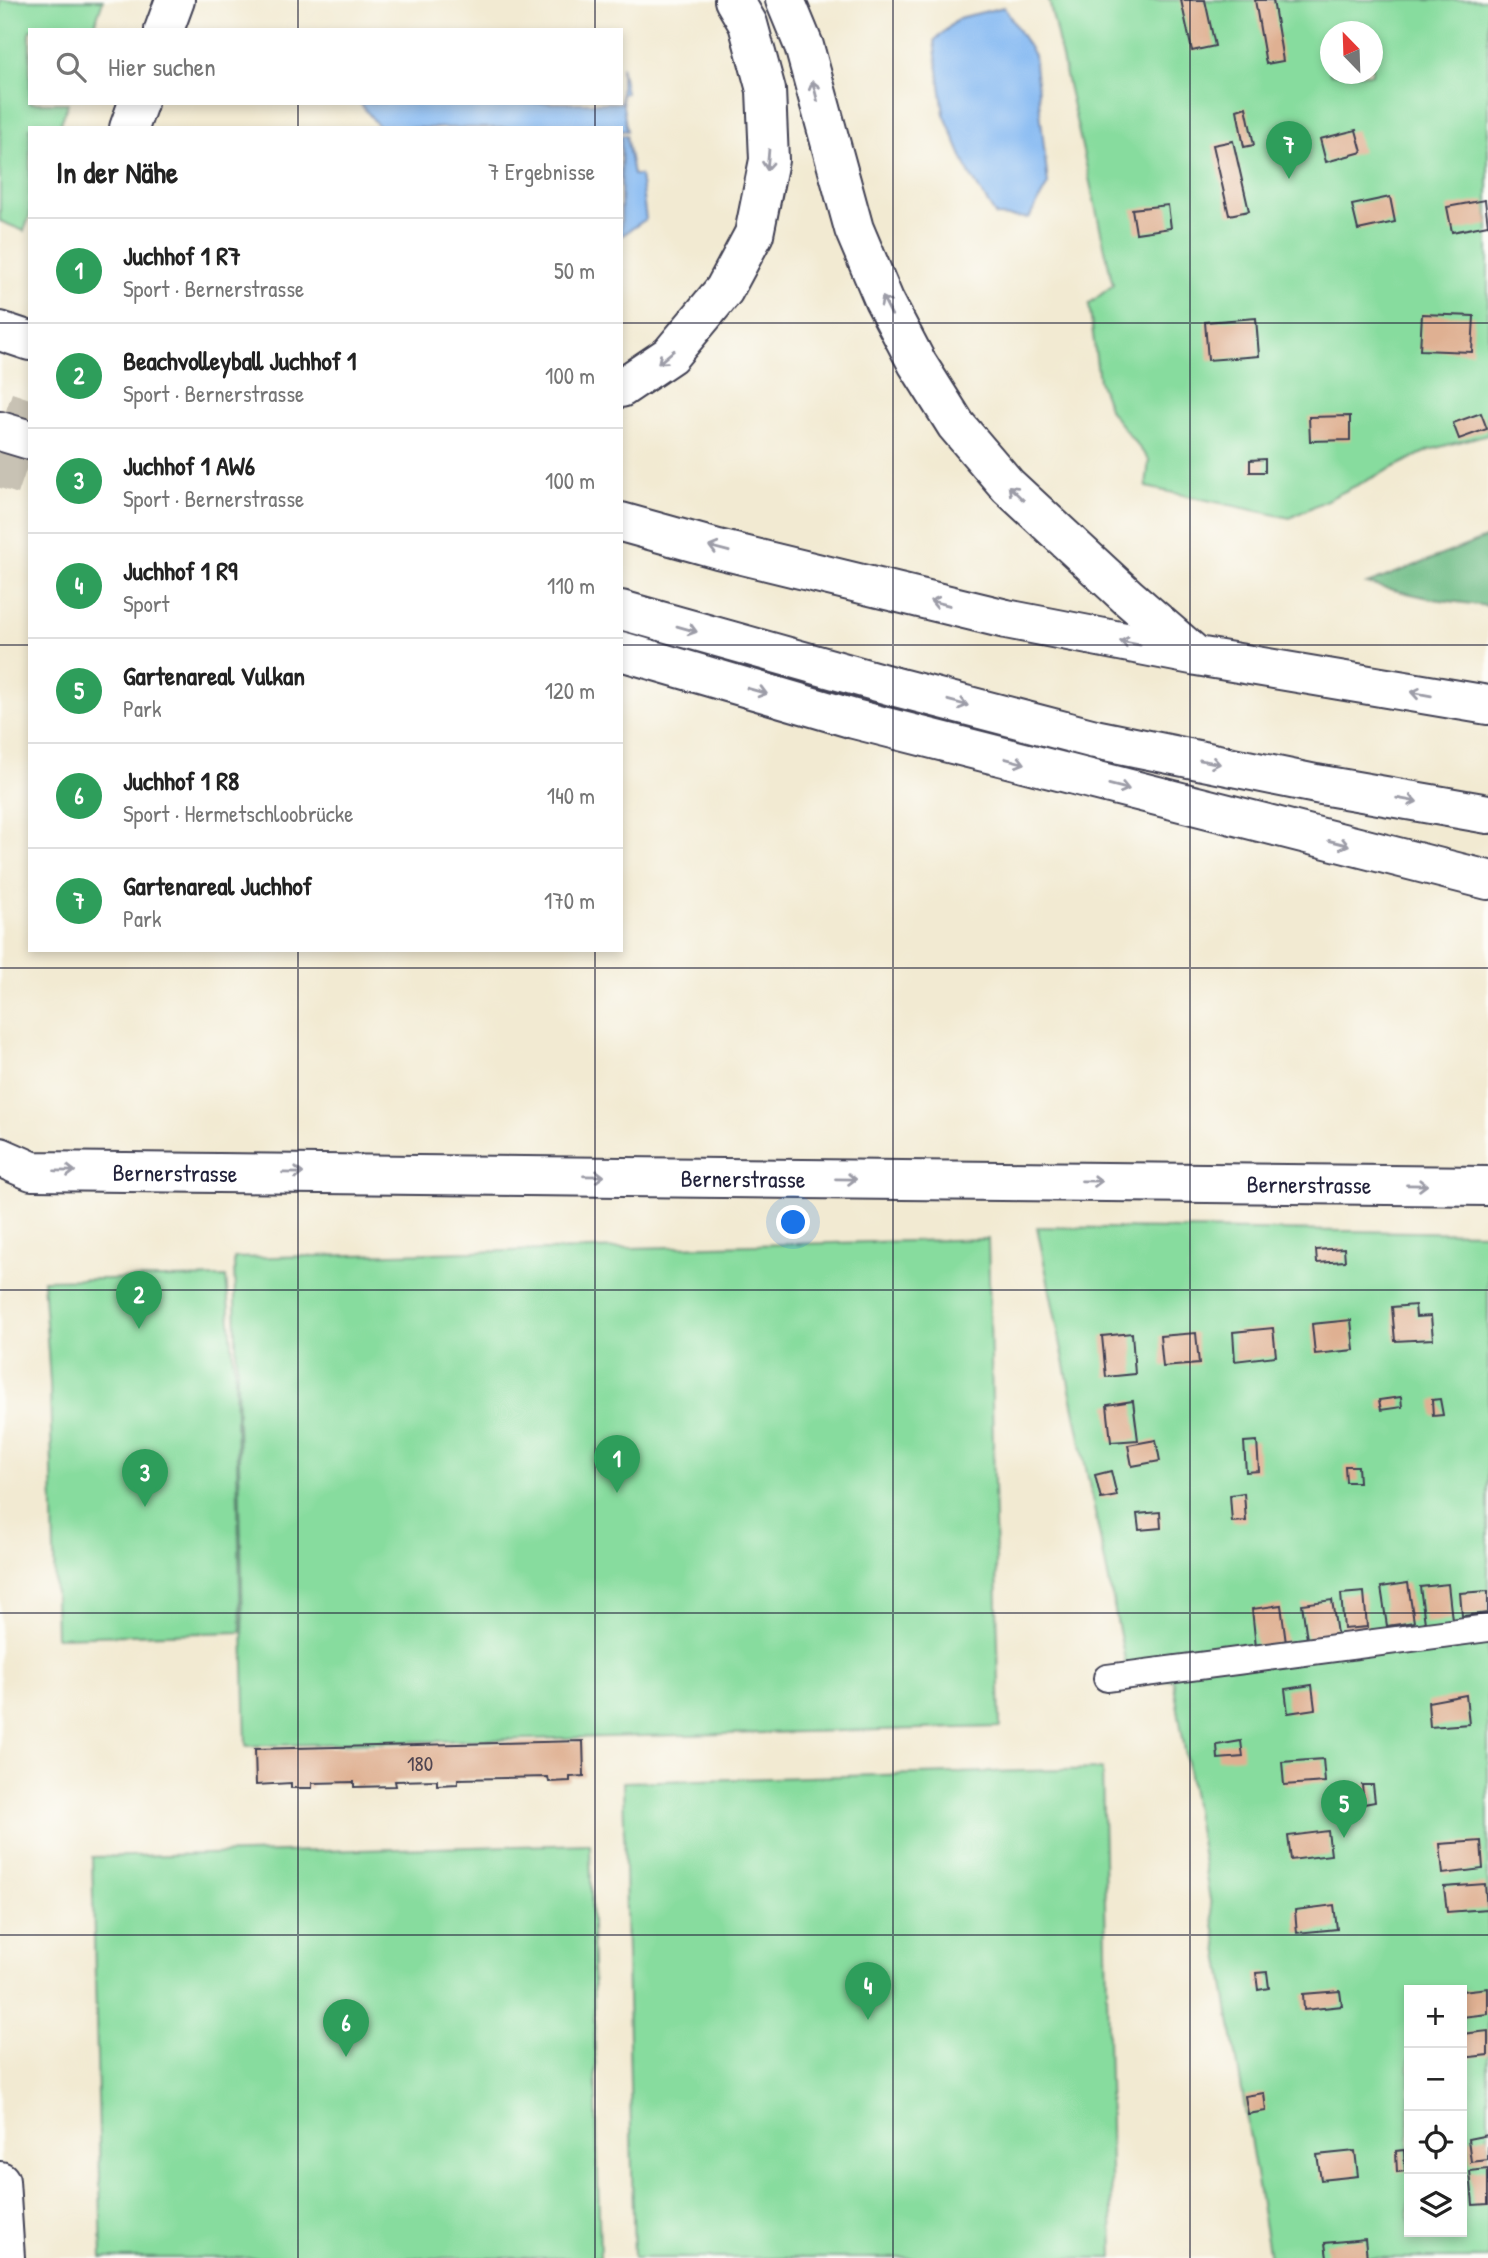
<!DOCTYPE html>
<html lang="de">
<meta charset="utf-8">
<style>
body{margin:0;font-family:"Patrick Hand",sans-serif;background:#f6f6f6;color:#222}
.controls{position:absolute;right:21px;bottom:21px;display:grid;overflow:hidden;border-radius:0px;box-shadow:0 4px 10px #0003}
.controls button{width:63px;height:63px;display:grid;place-items:center;padding:0;border:0;border-bottom:2px solid #e0e0e0;background:#fff;color:#222;font:35px sans-serif}
.compass{position:absolute;left:1320px;top:21px;width:63px;height:63px;border-radius:50%;background:#fff;box-shadow:0 4px 10px #0003;rotate:337deg}
.you{position:absolute;left:794px;top:1223px;width:24px;height:24px;margin:-18px;border:5px solid #fff;border-radius:50%;background:#1a73e8;box-shadow:0 0 0 10px #1a73e833}
.badge{display:grid;place-items:center;width:46px;height:46px;border-radius:50%;background:#b45309;color:#fff;font-size:23px;font-weight:700}
.pin{position:absolute;translate:-50% -58px;filter:drop-shadow(0 2px 4px #0008)}
.pin::after{content:'';position:absolute;top:37px;width:24px;height:21px;background:inherit;clip-path:polygon(0 0,100% 0,50% 100%)}
.list{margin:0;padding:0;list-style:none}
h2{display:flex;justify-content:space-between;align-items:center;height:91px;margin:0;padding:0 28px;font-size:30px}
h2 small{font-size:23px;font-weight:400;color:#767676}
.list li{display:grid;grid-template-columns:46px 1fr auto;gap:21px;align-items:center;box-sizing:border-box;height:105px;padding:0 28px;border-top:2px solid #e0e0e0}
.list b{display:block;font-size:26px;white-space:nowrap}
.list p{margin:0;font-size:23px;white-space:nowrap;color:#767676}
.list em{font-size:23px;font-style:normal;color:#767676}
.icon{flex:none;width:38px;height:38px;fill:none;stroke:currentColor;stroke-width:2;stroke-linecap:round;stroke-linejoin:round}
.map{position:relative;flex:none;width:1488px;height:2258px;overflow:hidden}
.search{position:absolute;background:#fff;box-shadow:0 4px 10px #0003;left:28px;top:28px;width:595px;height:77px;display:flex;align-items:center;gap:18px;box-sizing:border-box;padding:0 24px;border-radius:0px;color:#767676;font-size:26px}
.panel{position:absolute;background:#fff;box-shadow:0 4px 10px #0003;left:28px;top:126px;width:595px;height:826px;border-radius:0px}
.map>svg:first-child{display:block}
</style>
<div class="map">
<svg width="1488" height="2258" viewBox="0 0 1488 2258">
<rect width="100%" height="100%" fill="#fdfcf7"/>
<filter id="ink" filterUnits="userSpaceOnUse"><feTurbulence type="fractalNoise" baseFrequency=".0143" numOctaves="2"/><feDisplacementMap in="SourceGraphic" scale="14" xChannelSelector="R" yChannelSelector="G"/><feConvolveMatrix kernelMatrix="1 2 1 2 8 2 1 2 1" color-interpolation-filters="sRGB"/></filter>
<filter id="wash" filterUnits="userSpaceOnUse"><feTurbulence type="fractalNoise" baseFrequency=".00686" numOctaves="4" result="noise"/><feDisplacementMap in="SourceGraphic" scale="28" xChannelSelector="R" yChannelSelector="G"/><feGaussianBlur stdDeviation="1.57" result="paint"/><feColorMatrix in="noise" values="0 0 0 0 0 0 0 0 0 0 0 0 0 0 0 0 0 1.4 0 .05"/><feComposite in="paint" operator="in"/></filter>
<g filter="url(#wash)">
<rect width="100%" height="100%" fill="#f2ead2"/>
<path fill="#87dc9e" stroke="#547f6c" stroke-width="2" fill-rule="evenodd" d="M0,0H103L93,30H30V103H68L59,128H30V215L24,231L0,221Z
M1049,0H1488V434L1429,450L1290,518L1146,487L1149,460L1110,411L1099,381L1089,304L1113,285ZM1330,32H1372V74H1330Z
M1037,1227L1488,1233V2258H1270L1173,1679L1130,1685ZM1409,1990H1462V2232H1409Z
M988,1239L1000,1727L246,1746L234,1258Z
M226,1277L235,1378L241,1632L56,1637L50,1383L43,1280Z
M1102,1769L1113,2258H634L623,1782Z
M590,1844L600,2258H102L92,1857Z"/>
<path fill="#6dbc85" stroke="#486f60" stroke-width="2" d="M1488,537V606L1433,599L1367,584Z"/>
<path fill="#83b8f2" stroke="#526d96" stroke-width="2" d="M1004,7L1034,55L1048,184L1029,218L996,216L969,173L944,114L934,41L959,18Z
M621,66L626,93L621,94L627,131H621V128H380L360,103H621Z
M626,135L633,175H640L646,219L621,236V136Z"/>
<g id="blocks">
<path fill="#dfb092" d="M1181,0H1205L1215,46L1192,51Z
M1255,0H1273L1283,61L1266,64Z
M1246,107L1254,145L1244,147L1237,110Z
M1356,130L1362,152L1326,162L1320,139Z
M1233,141L1249,211L1229,215L1213,145Z
M1390,197L1395,222L1358,230L1352,205Z
M1485,200L1488,225L1452,232L1447,207Z
M1168,205L1171,228L1136,233L1132,209Z
M1422,314L1474,316L1472,352L1420,350Z
M1256,318L1259,356L1208,360L1205,322Z
M1481,413L1487,429L1459,439L1453,423Z
M1350,416V440L1310,441L1309,417Z
M1265,459V472H1250V460Z
M1344,1248L1345,1261L1317,1263L1316,1250Z
M1415,1305L1416,1317L1431,1316L1433,1339L1395,1341L1392,1307Z
M1351,1320L1354,1350L1315,1354L1312,1324Z
M1273,1328L1276,1356L1235,1361L1233,1332Z
M1132,1333L1135,1374L1106,1377L1102,1336Z
M1196,1333L1199,1364L1163,1367L1160,1336Z
M1401,1397L1402,1407L1381,1410L1379,1400Z
M1440,1399L1443,1415L1433,1416L1432,1400Z
M1133,1401L1138,1440L1111,1442L1107,1405Z
M1156,1440L1160,1461L1132,1466L1128,1445Z
M1257,1441L1259,1471L1246,1472L1244,1442Z
M1345,1466H1358L1359,1482H1346Z
M1111,1471L1117,1496L1101,1499L1095,1475Z
M1244,1493L1246,1521L1232,1522L1230,1495Z
M1160,1512L1161,1528L1139,1530L1137,1514Z
M1408,1583L1414,1622L1387,1626L1381,1587Z
M1448,1584L1452,1620L1425,1623L1420,1587Z
M1488,1591V1613L1462,1616L1460,1593Z
M1364,1592L1367,1627L1344,1629L1341,1594Z
M1332,1600L1337,1634L1307,1639L1302,1604Z
M1281,1605L1286,1643L1256,1647L1252,1609Z
M1312,1685L1315,1709L1288,1713L1285,1689Z
M1466,1695L1469,1724L1430,1727L1428,1702Z
M583,1741L584,1776L570,1777V1781L549,1782L548,1777L458,1779V1784L437,1785V1780L395,1781L396,1786L354,1787V1782L312,1783V1788H291V1783L256,1785L255,1749Z
M1241,1741L1243,1757L1218,1759L1217,1745Z
M1323,1759L1325,1782L1284,1785L1282,1762Z
M1362,1785H1373L1375,1802L1364,1804Z
M1328,1831L1331,1855L1291,1860L1288,1836Z
M1481,1841L1483,1869L1443,1874L1440,1844Z
M1485,1884L1487,1909L1447,1912L1444,1887Z
M1334,1905L1337,1929L1297,1933L1295,1910Z
M1267,1972L1269,1988L1258,1990L1256,1973Z
M1488,1988V2014L1462,2017V1991Z
M1340,1991L1342,2006L1304,2010L1303,1994Z
M1488,2031V2055L1462,2058V2034Z
M1264,2093L1266,2111L1248,2114L1245,2096Z
M1488,2135V2160L1471,2162L1468,2139Z
M1404,2150L1405,2171L1397,2172L1396,2151Z
M1355,2151L1358,2176L1321,2180L1317,2155Z
M1488,2169V2204L1473,2205L1470,2171Z
M1365,2239L1367,2258H1327L1325,2243Z"/>
</g>
</g>
<g filter="url(#ink)">
<use href="#blocks" fill-opacity="0" stroke="#414052" stroke-width="2"/>
<g fill="none" stroke-linecap="round" stroke-linejoin="round">
<path stroke="#c8c2b4" stroke-width="38" stroke-dasharray="38 19" stroke-linecap="butt" d="M0,488L30,399"/>
<g stroke="#414052" stroke-width="30">
<path id="lane" d="M1107,1678L1488,1628"/>
</g>
<g stroke="#414052" stroke-width="42">
<path id="secondary" d="M164,30L175,0
M129,128L138,103
M0,2181L5,2258"/>
</g>
<g stroke="#414052" stroke-width="42">
<g id="primary">
<path id="s1" d="M0,1157L32,1171L1488,1186"/>
</g>
</g>
<g stroke="#414052" stroke-width="42">
<path id="highway" d="M785,0L804,46L854,229L884,300L917,363L956,425L1008,486L1129,598L1195,655
M0,331L30,341
M621,388L670,355L724,290L754,234L769,160L766,90L748,24L734,0
M0,431L30,440
M621,522L718,549L1006,619L1197,656L1488,705
M621,610L892,686L1095,739L1316,784L1488,814
M621,651L854,719L1488,880"/>
</g>
<use href="#lane" stroke="#fff" stroke-width="26"/>
<use href="#secondary" stroke="#fff" stroke-width="38"/>
<use href="#primary" stroke="#fff" stroke-width="38"/>
<use href="#highway" stroke="#fff" stroke-width="38"/>
</g>
<defs><path id="oneway-shaft" d="M-6 0H5M1.5-3L5.5 0L1.5 3" fill="none" stroke-width="1.6" stroke-linecap="round" stroke-linejoin="round" transform="scale(1.75)"/></defs>
<g stroke="#9c9ca7">
<use href="#oneway-shaft" transform="translate(815 91) rotate(-104)"/>
<use href="#oneway-shaft" transform="translate(768 160) rotate(95)"/>
<use href="#oneway-shaft" transform="translate(887 306) rotate(-117)"/>
<use href="#oneway-shaft" transform="translate(666 357) rotate(140)"/>
<use href="#oneway-shaft" transform="translate(1016 493) rotate(-136)"/>
<use href="#oneway-shaft" transform="translate(719 549) rotate(-165)"/>
<use href="#oneway-shaft" transform="translate(940 603) rotate(-166)"/>
<use href="#oneway-shaft" transform="translate(687 629) rotate(16)"/>
<use href="#oneway-shaft" transform="translate(1130 643) rotate(-169)"/>
<use href="#oneway-shaft" transform="translate(757 691) rotate(16)"/>
<use href="#oneway-shaft" transform="translate(1421 694) rotate(-170)"/>
<use href="#oneway-shaft" transform="translate(958 703) rotate(15)"/>
<use href="#oneway-shaft" transform="translate(1015 761) rotate(15)"/>
<use href="#oneway-shaft" transform="translate(1210 762) rotate(11)"/>
<use href="#oneway-shaft" transform="translate(1119 787) rotate(14)"/>
<use href="#oneway-shaft" transform="translate(1407 800) rotate(10)"/>
<use href="#oneway-shaft" transform="translate(1339 843) rotate(14)"/>
<use href="#oneway-shaft" transform="translate(65 1171) rotate(1)"/>
<use href="#oneway-shaft" transform="translate(293 1173) rotate(1)"/>
<use href="#oneway-shaft" transform="translate(594 1176) rotate(1)"/>
<use href="#oneway-shaft" transform="translate(846 1179) rotate(1)"/>
<use href="#oneway-shaft" transform="translate(1092 1181) rotate(1)"/>
<use href="#oneway-shaft" transform="translate(1417 1185) rotate(1)"/>
</g>
</g>
<path fill="none" stroke="#22223b" stroke-width="2" stroke-opacity="0.55" d="M298,0V30M595,0V30M893,0V2258M1190,0V2258M298,103V128M595,103V128M0,323H30M621,323H1488M0,645H30M621,645H1488M298,950V2258M595,950V2258M0,968H1488M0,1290H1488M0,1613H1488M0,1935H1488"/>
<g text-anchor="middle" dominant-baseline="central" stroke-width="6" stroke-linejoin="round" paint-order="stroke">
<g font-size="21" fill="#514651">
<text x="420" y="1763">180</text>
</g>
<g font-size="24" fill="#22223b" stroke="#fdfcf7">
<text stroke="none"><textPath href="#s1" startOffset="178">Bernerstrasse</textPath></text>
<text stroke="none"><textPath href="#s1" startOffset="746">Bernerstrasse</textPath></text>
<text stroke="none"><textPath href="#s1" startOffset="1312">Bernerstrasse</textPath></text>
</g>
</g>
</svg>
<div class="controls">
<button>+</button>
<button>−</button>
<button><svg class="icon" aria-label="locate" viewBox="0 0 24 24"><circle cx="12" cy="12" r="6"/><path d="M12 2v4M12 18v4M2 12h4M18 12h4"/></svg></button>
<button><svg class="icon" aria-label="layers" viewBox="0 0 24 24"><path d="M12 4l9 5-9 5-9-5zM3 14l9 5 9-5"/></svg></button>
</div>
<svg class="compass" viewBox="-18 -18 36 36"><path d="M0-13l5 13h-10z" fill="#e53935"/><path d="M0 13l5-13h-10z" fill="#767676"/></svg>
<div class="you"></div>
<div class="pin badge" style="left:617px;top:1493px;background:#2e9e5b">1</div>
<div class="pin badge" style="left:139px;top:1329px;background:#2e9e5b">2</div>
<div class="pin badge" style="left:145px;top:1507px;background:#2e9e5b">3</div>
<div class="pin badge" style="left:868px;top:2020px;background:#2e9e5b">4</div>
<div class="pin badge" style="left:1344px;top:1838px;background:#2e9e5b">5</div>
<div class="pin badge" style="left:346px;top:2057px;background:#2e9e5b">6</div>
<div class="pin badge" style="left:1289px;top:179px;background:#2e9e5b">7</div>
<div class="search"><svg class="icon" aria-label="search" viewBox="0 0 24 24"><circle cx="10" cy="10" r="6"/><path d="M15 15l6 6"/></svg>Hier suchen</div>
<section class="panel">
<h2>In der Nähe<small>7 Ergebnisse</small></h2>
<ul class="list">
<li><span class="badge" style="background:#2e9e5b">1</span><div><b>Juchhof 1 R7</b><p>Sport · Bernerstrasse</p></div><em>50 m</em></li>
<li><span class="badge" style="background:#2e9e5b">2</span><div><b>Beachvolleyball Juchhof 1</b><p>Sport · Bernerstrasse</p></div><em>100 m</em></li>
<li><span class="badge" style="background:#2e9e5b">3</span><div><b>Juchhof 1 AW6</b><p>Sport · Bernerstrasse</p></div><em>100 m</em></li>
<li><span class="badge" style="background:#2e9e5b">4</span><div><b>Juchhof 1 R9</b><p>Sport</p></div><em>110 m</em></li>
<li><span class="badge" style="background:#2e9e5b">5</span><div><b>Gartenareal Vulkan</b><p>Park</p></div><em>120 m</em></li>
<li><span class="badge" style="background:#2e9e5b">6</span><div><b>Juchhof 1 R8</b><p>Sport · Hermetschloobrücke</p></div><em>140 m</em></li>
<li><span class="badge" style="background:#2e9e5b">7</span><div><b>Gartenareal Juchhof</b><p>Park</p></div><em>170 m</em></li>
</ul>
</section>
</div>
